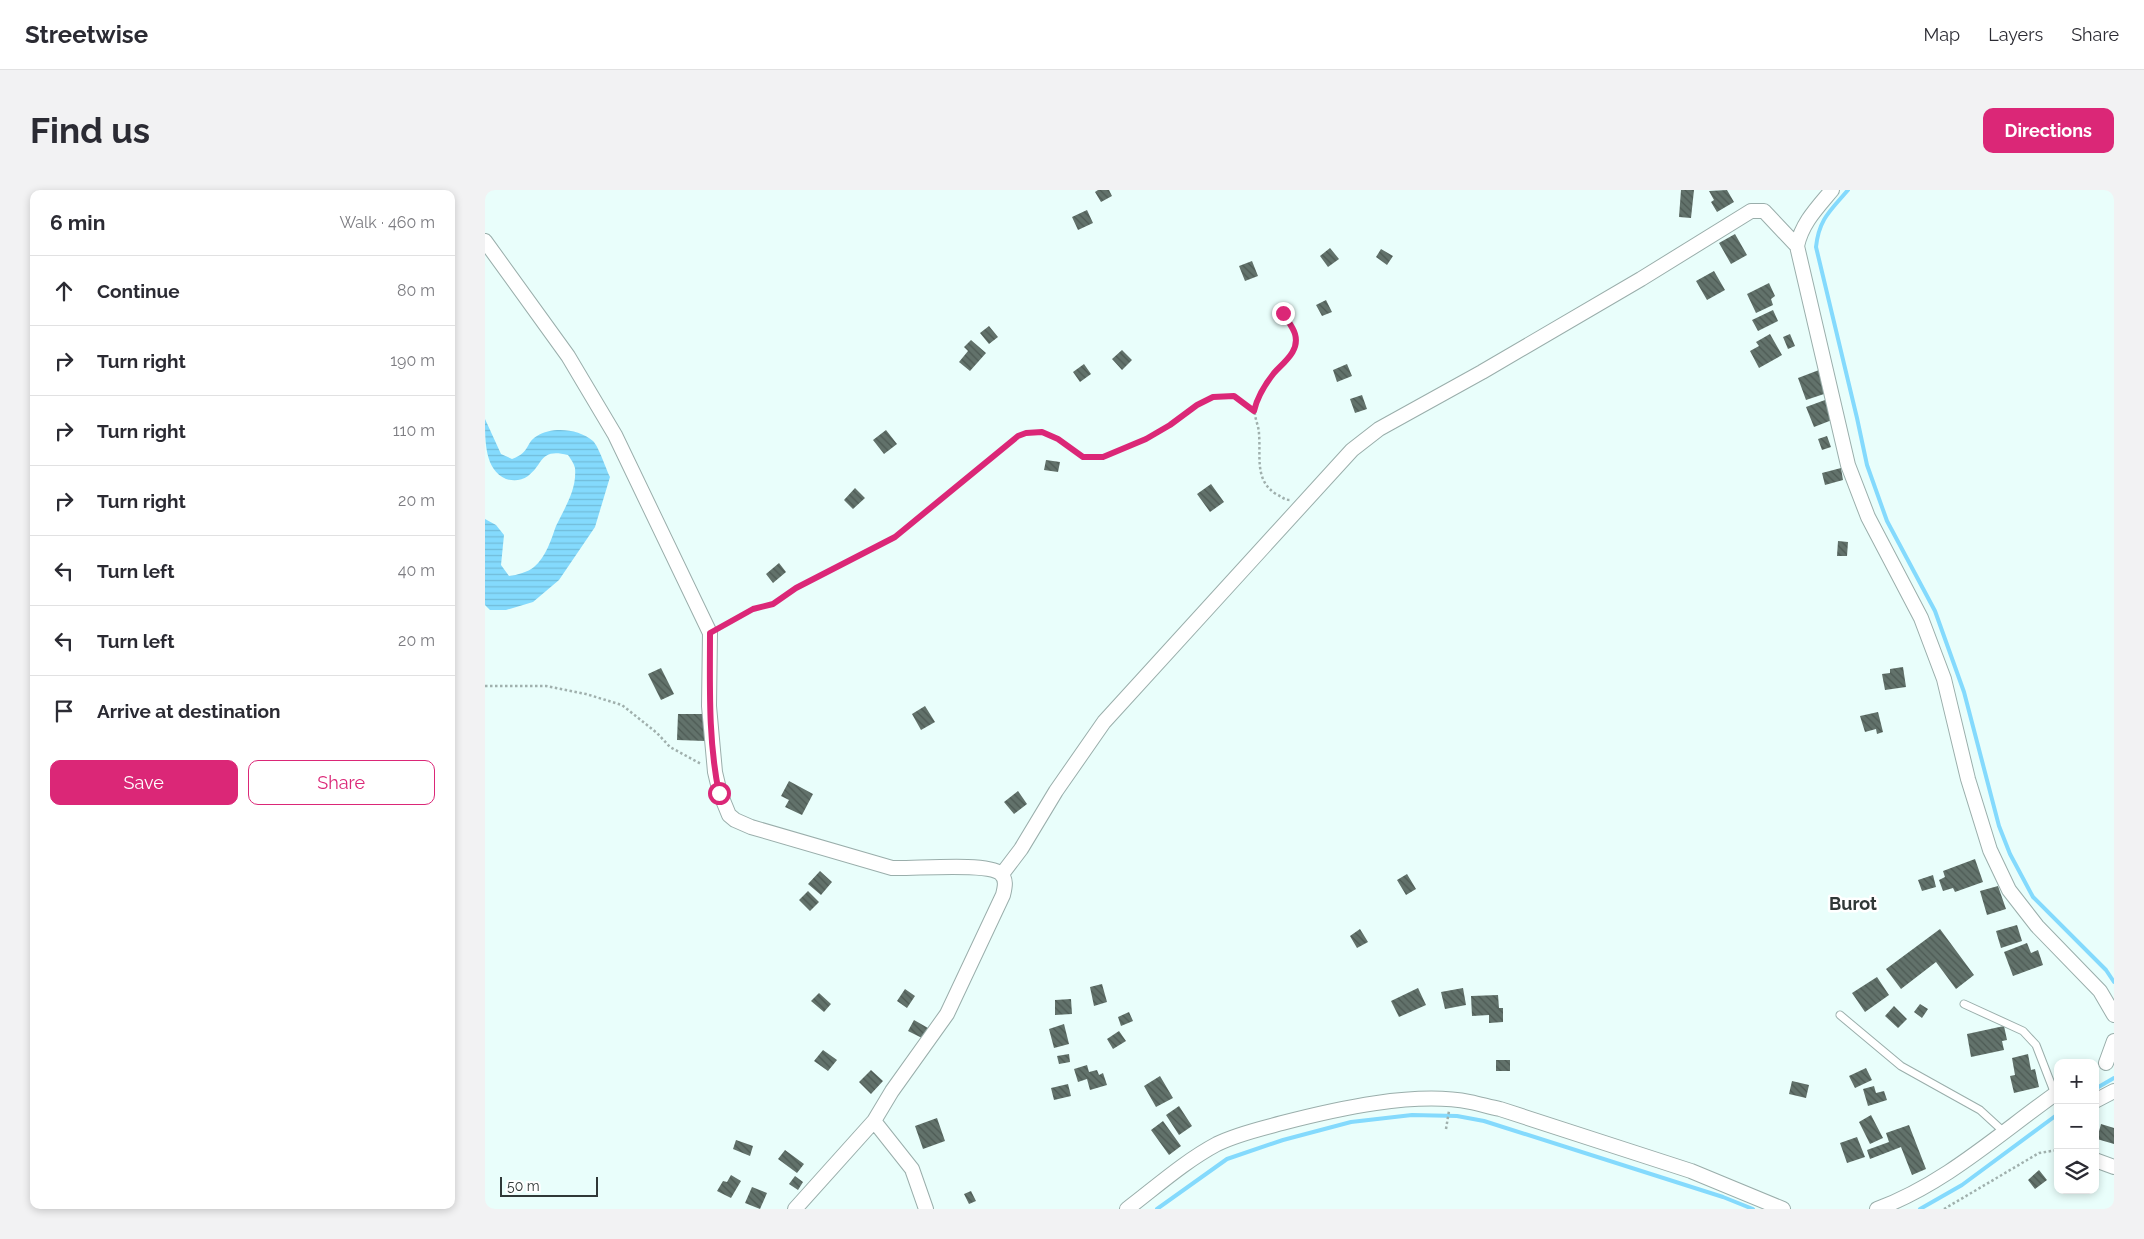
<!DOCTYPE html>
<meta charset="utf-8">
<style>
body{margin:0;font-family:Raleway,sans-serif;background:#f2f2f3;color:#2b2b33}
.controls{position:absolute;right:15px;bottom:15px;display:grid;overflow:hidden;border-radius:10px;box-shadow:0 2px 8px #0003}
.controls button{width:45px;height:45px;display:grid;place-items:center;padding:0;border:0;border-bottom:1px solid #e1e1e2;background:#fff;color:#2b2b33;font:25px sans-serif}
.scale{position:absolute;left:15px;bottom:12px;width:98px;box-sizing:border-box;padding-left:5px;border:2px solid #303837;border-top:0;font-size:14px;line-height:18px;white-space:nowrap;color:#303837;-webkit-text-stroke:4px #fff;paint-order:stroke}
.stop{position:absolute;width:15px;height:15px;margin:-11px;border:4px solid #db2777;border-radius:50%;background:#fff}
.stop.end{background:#db2777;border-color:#fff;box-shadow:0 1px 5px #0008}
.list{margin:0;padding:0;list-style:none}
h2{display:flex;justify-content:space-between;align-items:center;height:65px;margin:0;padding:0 20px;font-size:21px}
h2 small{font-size:16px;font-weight:400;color:#7c7c81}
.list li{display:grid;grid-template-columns:32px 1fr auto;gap:15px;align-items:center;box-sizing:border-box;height:70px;padding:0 20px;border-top:1px solid #e1e1e2}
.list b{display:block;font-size:19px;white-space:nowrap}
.list em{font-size:16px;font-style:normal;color:#7c7c81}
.actions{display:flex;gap:10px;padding:15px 20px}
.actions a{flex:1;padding:11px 0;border:1px solid #db2777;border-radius:10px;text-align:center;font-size:18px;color:#db2777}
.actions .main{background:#db2777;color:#fff}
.icon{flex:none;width:28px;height:28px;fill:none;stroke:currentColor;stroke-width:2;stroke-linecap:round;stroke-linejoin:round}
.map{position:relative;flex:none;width:1629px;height:1019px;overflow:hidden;border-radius:10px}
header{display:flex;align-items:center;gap:30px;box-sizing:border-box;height:70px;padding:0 25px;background:#fff;border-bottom:1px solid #e1e1e2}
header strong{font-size:24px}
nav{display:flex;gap:28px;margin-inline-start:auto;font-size:18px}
.intro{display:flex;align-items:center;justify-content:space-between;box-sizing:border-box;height:120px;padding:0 30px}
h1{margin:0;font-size:35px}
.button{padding:12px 22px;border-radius:10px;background:#db2777;color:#fff;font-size:18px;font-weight:700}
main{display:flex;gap:30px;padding:0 30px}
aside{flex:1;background:#fff;border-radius:10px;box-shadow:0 2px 8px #0003}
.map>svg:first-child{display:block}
</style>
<header>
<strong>Streetwise</strong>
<nav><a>Map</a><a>Layers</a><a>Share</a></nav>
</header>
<div class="intro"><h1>Find us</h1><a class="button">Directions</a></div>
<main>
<aside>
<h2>6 min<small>Walk · 460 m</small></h2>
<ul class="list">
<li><svg class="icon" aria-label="ahead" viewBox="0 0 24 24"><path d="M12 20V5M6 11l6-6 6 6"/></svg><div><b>Continue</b></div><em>80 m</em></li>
<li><svg class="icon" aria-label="right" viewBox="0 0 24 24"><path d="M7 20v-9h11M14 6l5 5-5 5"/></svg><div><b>Turn right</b></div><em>190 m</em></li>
<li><svg class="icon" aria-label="right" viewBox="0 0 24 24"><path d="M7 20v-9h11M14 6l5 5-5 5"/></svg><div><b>Turn right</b></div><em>110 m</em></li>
<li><svg class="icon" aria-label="right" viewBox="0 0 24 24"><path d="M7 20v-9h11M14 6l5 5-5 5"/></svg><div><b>Turn right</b></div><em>20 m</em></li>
<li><svg class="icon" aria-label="left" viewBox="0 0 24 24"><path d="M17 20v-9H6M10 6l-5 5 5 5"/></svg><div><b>Turn left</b></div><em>40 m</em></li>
<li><svg class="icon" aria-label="left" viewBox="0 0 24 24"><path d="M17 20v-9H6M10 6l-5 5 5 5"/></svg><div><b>Turn left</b></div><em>20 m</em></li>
<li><svg class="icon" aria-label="arrive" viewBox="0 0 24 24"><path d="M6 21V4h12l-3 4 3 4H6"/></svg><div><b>Arrive at destination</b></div></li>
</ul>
<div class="actions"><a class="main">Save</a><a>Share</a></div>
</aside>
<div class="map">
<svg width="1629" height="1019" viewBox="0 0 1629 1019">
<defs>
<pattern id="water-rules" width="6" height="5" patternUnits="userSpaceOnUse" patternTransform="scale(1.25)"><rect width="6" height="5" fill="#84dafd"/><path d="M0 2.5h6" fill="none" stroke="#72bcd9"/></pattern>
<pattern id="building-back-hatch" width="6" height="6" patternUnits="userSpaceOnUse" patternTransform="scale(1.25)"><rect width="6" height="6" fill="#62726b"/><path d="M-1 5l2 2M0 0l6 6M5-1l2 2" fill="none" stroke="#4d5a54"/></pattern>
</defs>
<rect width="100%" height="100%" fill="#e9fefb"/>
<path fill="url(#water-rules)" d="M0,229L16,264L27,269C46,262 40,253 52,246C68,236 94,239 108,251C114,257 121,279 125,287L110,337L74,390L48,412L21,420H5L0,415V329L11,335L19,345L16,375L24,386C32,385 43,382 49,377C61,367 66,350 71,336C80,317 92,300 90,278C89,274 86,269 83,265C54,258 59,274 43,286C36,291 28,291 21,289C0,280 0,252 0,229Z"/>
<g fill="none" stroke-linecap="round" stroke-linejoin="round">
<path stroke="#84dafd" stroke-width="4" d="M1363,0C1345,21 1334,29 1331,57L1372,228L1382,275L1402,331L1450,421L1479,502L1514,636L1525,664L1548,707L1621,780L1629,792
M1610,899L1629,888
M672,1019L742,969L798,950L866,932L927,925L972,926L999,931L1238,1007L1268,1019
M1435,1019L1477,995L1573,924"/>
</g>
<path fill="url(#building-back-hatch)" d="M613,0H624L627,6L616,12L610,2Z
M1196,0H1209L1206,28L1194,27Z
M1242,0L1249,12L1232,22L1226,12L1229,10L1224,1Z
M602,20L608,33L593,40L587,27Z
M1250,44L1262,65L1246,74L1234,53Z
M845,58L854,69L843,77L835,66Z
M896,59L908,66L902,75L891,67Z
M767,71L773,86L760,91L754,76Z
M1229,81L1240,100L1222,110L1211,91Z
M1284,93L1290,106L1286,109L1288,115L1271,123L1262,104Z
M841,110L847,122L837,126L831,115Z
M1288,120L1293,131L1273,141L1267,130Z
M504,136L513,147L504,154L495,143Z
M1285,144L1297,165L1274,178L1265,161L1274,156L1271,152Z
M1305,144L1310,156L1303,159L1298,147Z
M486,150L501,163L485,181L474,172L483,161L479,157Z
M637,160L647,170L637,180L627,169Z
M599,174L606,184L595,192L588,182Z
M862,174L867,186L852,192L848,180Z
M1334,180L1342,203L1321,210L1313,188Z
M877,205L882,219L870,223L865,209Z
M1340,210L1347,230L1329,237L1321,217Z
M401,240L412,254L399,264L388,250Z
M1342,246L1346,257L1337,260L1333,249Z
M561,270L575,272L573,282L559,280Z
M1356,278L1358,290L1340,295L1337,283Z
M726,294L739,312L725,322L712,304Z
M370,298L380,308L368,319L359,310Z
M1353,351L1363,352L1362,366H1352Z
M294,373L301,382L288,393L281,384Z
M1418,477L1421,497L1400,500L1397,484L1405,483V479Z
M176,478L189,504L176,510L163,484Z
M440,516L450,532L436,540L427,524Z
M1393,522L1398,542L1392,544L1391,539L1380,542L1375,526Z
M193,524H220V551L192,550Z
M304,591L328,604L317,625L300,617L304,610L296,606Z
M533,601L542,614L529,624L519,612Z
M1490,669L1498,692L1470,702L1468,698L1458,701L1454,690L1460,687L1458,681Z
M335,681L347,692L336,705L323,694Z
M922,684L931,699L921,705L912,690Z
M1448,685L1451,697L1437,701L1433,690Z
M1513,696L1521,719L1502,725L1495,701Z
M323,701L334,712L325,721L314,710Z
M1532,735L1537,751L1516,758L1511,741Z
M875,739L883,752L872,758L865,746Z
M1455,739L1489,785L1471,799L1451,772L1416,799L1401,779Z
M1542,753L1546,763L1553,760L1558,775L1528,786L1519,762Z
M1392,787L1404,805L1380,822L1367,803Z
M617,794L622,812L609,816L605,797Z
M933,798L941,815L914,827L906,811Z
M978,798L981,815L960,819L956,802Z
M420,799L430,806L422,818L412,811Z
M334,803L346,814L339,822L326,811Z
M1013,805L1014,818H1018V832L1004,833V825L987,826L986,806Z
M586,809L587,824L570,825V810Z
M1435,814L1443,819L1437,828L1429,822Z
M1409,816L1422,829L1413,838L1400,826Z
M644,822L648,831L636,836L633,827Z
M429,830L443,838L437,848L423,841Z
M579,834L584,854L569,858L564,839Z
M1519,836L1522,850L1517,851L1519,860L1486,867L1482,844Z
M634,841L641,851L628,859L622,849Z
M338,860L352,870L343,881L329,871Z
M584,864L585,872L574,874L572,866Z
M1543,864L1546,880L1550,879L1554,897L1529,903L1525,886L1530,885L1527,868Z
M1011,870H1025V881H1011Z
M602,875L604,882L612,880L614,885L618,883L622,895L605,900L602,889L593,892L589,879Z
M1381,878L1387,890L1370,898L1364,886Z
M386,880L398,891L386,904L374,892Z
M675,886L688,908L671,917L659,896Z
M1307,891L1324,895L1321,908L1304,904Z
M583,894L586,906L569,910L566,898Z
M1389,896L1391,903L1399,901L1402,910L1383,916L1378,899Z
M694,916L707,936L694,945L681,925Z
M1386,925L1398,948L1385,954L1374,932Z
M452,928L460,951L438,959L430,936Z
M678,931L696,956L684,965L666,940Z
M1616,934L1629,938V954L1612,949Z
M1424,935L1441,979L1427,985L1416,957L1385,969L1382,960L1404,952L1401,943Z
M1372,947L1380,967L1362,973L1355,953Z
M251,950L268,956L265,966L248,959Z
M300,960L319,974L312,983L293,969Z
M1554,980L1562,990L1550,999L1543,990Z
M246,985L256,991L246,1008L232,1001L238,991L242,992Z
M310,986L318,992L313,1000L304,994Z
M267,997L282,1003L275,1019L260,1013Z
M486,1001L491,1011L484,1014L479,1004Z"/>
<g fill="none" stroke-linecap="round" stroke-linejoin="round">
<g stroke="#9aaeab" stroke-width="9">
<path id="lane" d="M1479,814L1538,841L1551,855L1570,904
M1355,825L1416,876L1495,920L1519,942"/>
</g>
<g stroke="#9aaeab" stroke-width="16">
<path id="street" d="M1347,0C1332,18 1317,33 1312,56L1363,275L1383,327L1436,428L1459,489L1483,589L1505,660L1524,700L1552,736L1615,801L1629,825
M0,51L83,166L130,245L225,443L224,516L230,582L235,603L244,625L250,630L266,637L407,678C429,679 501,672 515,683C522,689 520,697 518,705L462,824L407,901L389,931L427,979L441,1019
M517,684L536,659L571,601L619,532L867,260L894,239L997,182L1156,89L1266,21H1279L1312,56
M1621,873L1629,851
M1610,911L1629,901
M1610,970L1629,977
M310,1019L389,931
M642,1019C671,997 700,971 732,954C752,944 775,939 797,933C851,919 930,901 985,912C995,914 1005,917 1015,919L1206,981L1298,1019
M1392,1019C1460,994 1515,943 1573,902"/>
</g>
<path stroke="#a0b0ad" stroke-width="2.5" stroke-dasharray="2.5 2.5" stroke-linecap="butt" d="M798,123C804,133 812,143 810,155C809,168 795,175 788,185C782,193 774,205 771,215C767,225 774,234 774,244C776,266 769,290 791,304C796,306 799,310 805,310
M236,438L268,419L287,414L311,398L410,347L533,246L541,243L557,242L573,249L598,267H618L661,249L685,235L712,215L728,207L749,206L769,221
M0,496H61L101,504L137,515L172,543L185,557L216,574
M961,939L964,921
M1459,1019L1554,963L1573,960"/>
<use href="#lane" stroke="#fff" stroke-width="7"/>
<use href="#street" stroke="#fff" stroke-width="14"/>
</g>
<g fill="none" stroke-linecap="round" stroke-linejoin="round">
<path stroke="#db2777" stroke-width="6" d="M234,603C223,550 225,496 225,443L268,419L288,414L311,398L410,347L533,246L541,243L557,242L573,249L598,267H618L661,249L685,235L712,215L728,207L749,206L769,221C772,208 781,193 789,183C799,172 815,161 810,144C808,137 802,130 798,123"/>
</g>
<g text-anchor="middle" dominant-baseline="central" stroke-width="5" stroke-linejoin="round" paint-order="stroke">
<g font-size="18" font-weight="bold" fill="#303837" stroke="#fff">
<text x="1368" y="713">Burot</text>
</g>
</g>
</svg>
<div class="controls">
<button>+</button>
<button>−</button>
<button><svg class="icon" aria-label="layers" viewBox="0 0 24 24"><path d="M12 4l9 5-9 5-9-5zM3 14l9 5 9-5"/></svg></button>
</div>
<div class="scale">50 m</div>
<div class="stop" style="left:234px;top:603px"></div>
<div class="stop end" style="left:798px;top:123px"></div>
</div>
</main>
